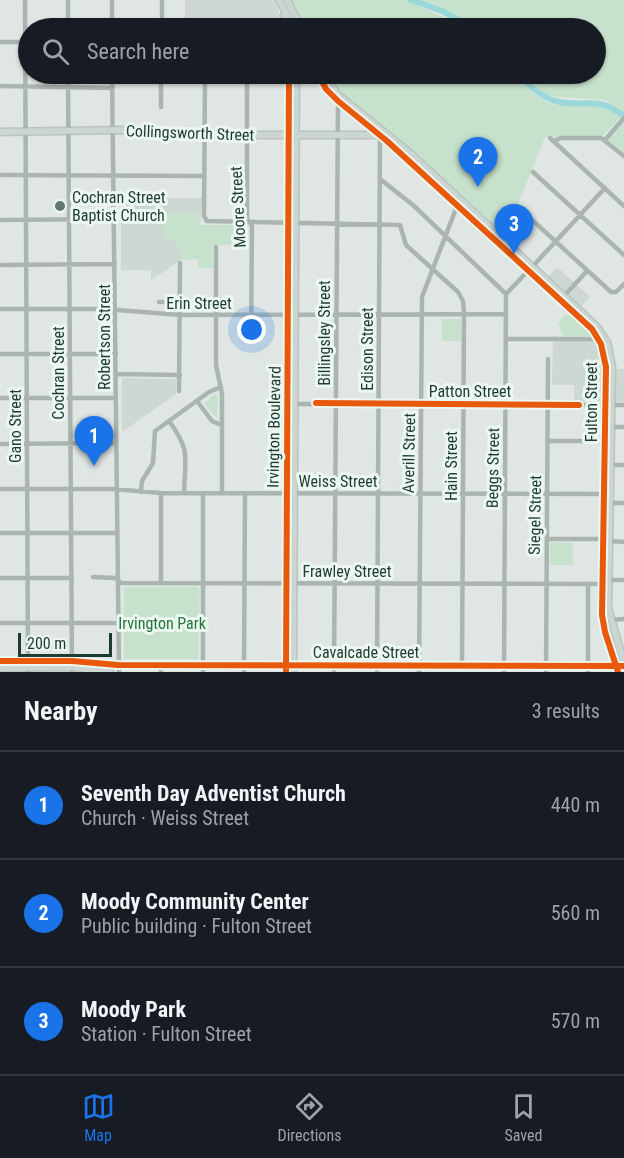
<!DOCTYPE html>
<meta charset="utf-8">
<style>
body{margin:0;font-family:"Roboto Condensed",sans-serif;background:#242831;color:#f1f3f6}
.scale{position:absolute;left:18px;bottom:15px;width:94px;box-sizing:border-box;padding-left:6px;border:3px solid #1d3b30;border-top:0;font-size:16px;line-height:21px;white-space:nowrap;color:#1d3b30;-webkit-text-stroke:4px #edf7f1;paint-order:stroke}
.you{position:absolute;left:252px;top:330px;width:21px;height:21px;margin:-15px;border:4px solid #fff;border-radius:50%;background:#1a73e8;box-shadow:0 0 0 9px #1a73e833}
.badge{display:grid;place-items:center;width:39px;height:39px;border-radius:50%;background:#1a73e8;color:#fff;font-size:20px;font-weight:700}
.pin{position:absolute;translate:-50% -50px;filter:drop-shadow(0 2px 3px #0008)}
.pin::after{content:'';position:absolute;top:32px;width:21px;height:18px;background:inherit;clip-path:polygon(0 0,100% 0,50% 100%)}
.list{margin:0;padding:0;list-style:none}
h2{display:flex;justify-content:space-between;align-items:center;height:78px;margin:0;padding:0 24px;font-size:26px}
h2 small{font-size:20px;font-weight:400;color:#9ea1a6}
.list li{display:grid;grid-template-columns:39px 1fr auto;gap:18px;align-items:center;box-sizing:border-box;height:108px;padding:0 24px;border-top:2px solid #363941}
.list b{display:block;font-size:22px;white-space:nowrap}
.list p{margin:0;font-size:20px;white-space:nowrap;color:#9ea1a6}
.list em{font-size:20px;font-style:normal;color:#9ea1a6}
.icon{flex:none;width:33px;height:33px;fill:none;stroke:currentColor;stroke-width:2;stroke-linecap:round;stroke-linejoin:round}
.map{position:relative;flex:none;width:624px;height:672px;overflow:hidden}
.search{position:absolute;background:#171b24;box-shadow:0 2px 4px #0004;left:18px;right:18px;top:18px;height:66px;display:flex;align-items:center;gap:15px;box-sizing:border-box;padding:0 21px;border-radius:33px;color:#9ea1a6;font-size:22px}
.sheet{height:402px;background:#171b24}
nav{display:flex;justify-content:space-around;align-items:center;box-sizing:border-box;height:84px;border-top:2px solid #363941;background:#171b24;font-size:16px;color:#9ea1a6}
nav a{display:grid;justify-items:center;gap:3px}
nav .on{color:#1a73e8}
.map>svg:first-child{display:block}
</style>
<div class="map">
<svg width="624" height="672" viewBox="0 0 624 672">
<rect width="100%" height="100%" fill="#e0e6e3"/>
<path fill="#cdd8d2" d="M185,0H274L285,28H185Z
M121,198H202L200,225H234V245H213V268H198V259L184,258L151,280V270H121Z
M557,267L590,297L580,308L547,278Z
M553,340L598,341L605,368L624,369V402L574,401V385H552Z
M122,378L176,379V394L122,432Z"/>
<path fill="#c7e2cc" d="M288,0H405L468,28H303Z
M417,0H624V114L606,100L547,96L520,74H596V28H479L448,12Z
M325,74H513C522,83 533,95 545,101C572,114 593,96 621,117L602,137H545L504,239L335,89Z
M624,122V152L608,140Z
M163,214H200V225H234V245H213V268H198V259L182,260L176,238L167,240L163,230Z
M571,313L592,333L590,336H563L558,324L566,314L568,316Z
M442,319H461V341H442Z
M214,394L218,395L217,418L204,404Z
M550,542L573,543V565H550Z
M124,587H197L200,590L198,659H124Z"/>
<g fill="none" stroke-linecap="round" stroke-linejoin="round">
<path stroke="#9bd8da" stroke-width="6" d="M411,0L442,11L474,28
M517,74C527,84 541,97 555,101C585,109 595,94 624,116"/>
<g stroke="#bac4c0" stroke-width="9">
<path id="major" d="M279,0L295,28
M287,0L301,28
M284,15L288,28
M318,74L326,89L338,101L387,141L592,329L601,344L606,367L602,615L605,632L618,672
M324,74L337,94L411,154L596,326L607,342L612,367L608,608L624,663
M0,132L122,130L226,135H380
M0,661H72L118,665L624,666
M0,668L72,667L110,672
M286,672L289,74
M293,672L296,74"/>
</g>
<path stroke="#aab5b1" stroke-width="4.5" d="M25,0L28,672
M68,0V28
M112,0V28
M162,28V0
M0,42H28
M68,74L72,672
M112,74L119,672
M205,74L204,216L207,221L400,225L406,245L458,292L463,301L464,314L462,666
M247,74V219L252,226L251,339
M0,86L113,88
M161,107V74
M550,138L624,206
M605,140L624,118
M554,141L561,138H601L624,156
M533,172L624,255
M0,175L204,176
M380,179L413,205L506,294
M519,208L611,292H616L624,284
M0,220L115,219
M216,247V365L222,394V493
M0,265L115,264
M532,267L605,188
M564,296L587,271
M159,302H180
M0,309H105L180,315L506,314
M506,339H599
M0,354H116
M116,374L180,375
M179,391L180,263
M0,398H116
M197,401L212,421L221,425
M287,404L624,405
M169,421C191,451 185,457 184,493
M611,427H624
M548,441H604
M0,444L116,443
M611,465H624
M0,489H113L161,493L605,494
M141,492L142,481L153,463L155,431L209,392L221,387
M161,493V583
M611,503H624
M0,533H117
M547,539H604
M610,541L624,542
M93,577L115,578L121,583L603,584
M0,578H72
M608,580H624
M610,620L624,619
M0,623H118
M161,672V665
M203,672V493
M244,672L245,493
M334,672L338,101
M377,672L380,135
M419,672L422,297L457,206
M504,672L506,294L527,272
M546,672L548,359
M588,672V584"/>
<use href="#major" stroke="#cbd5d1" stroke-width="6"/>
<path stroke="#c5cac8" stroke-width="1.5" d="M283,0L297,28
M320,74L337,99L412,160L500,245L593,328L603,344L608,367L604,617L621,672"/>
<g stroke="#edf7f1" stroke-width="10">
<path id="cycleway" d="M318,74L326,89L338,101L387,141L592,329L601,344L606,367L602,615L605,632L618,672
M316,403L579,405
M0,661H72L118,665L624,666
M286,672L289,74"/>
</g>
<use href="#cycleway" stroke="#e8590c" stroke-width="6"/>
</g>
<circle fill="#61776f" stroke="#edf7f1" stroke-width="2" cx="60" cy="206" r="6"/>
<g text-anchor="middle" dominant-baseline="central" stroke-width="6" stroke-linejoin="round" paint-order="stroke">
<g font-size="16" fill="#1d3b30" stroke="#edf7f1">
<text transform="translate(190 133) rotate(2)">Collingsworth Street</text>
<text transform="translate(238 207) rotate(-93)">Moore Street</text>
<text x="199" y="303">Erin Street</text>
<text transform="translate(324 333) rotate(-90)">Billingsley Street</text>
<text transform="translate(104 337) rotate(-90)">Robertson Street</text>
<text transform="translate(367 349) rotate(-90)">Edison Street</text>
<text transform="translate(58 373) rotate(-90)">Cochran Street</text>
<text x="470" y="391">Patton Street</text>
<text transform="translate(591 402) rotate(-90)">Fulton Street</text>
<text transform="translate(15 426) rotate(-90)">Gano Street</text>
<text transform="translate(274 427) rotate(-89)">Irvington Boulevard</text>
<text transform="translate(409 453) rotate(-89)">Averill Street</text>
<text transform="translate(451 466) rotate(-90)">Hain Street</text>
<text transform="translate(493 468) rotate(-89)">Beggs Street</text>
<text x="338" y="481">Weiss Street</text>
<text transform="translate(535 515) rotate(-89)">Siegel Street</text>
<text x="347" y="571">Frawley Street</text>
<text x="366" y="652">Cavalcade Street</text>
</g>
<g font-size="16" fill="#1d3b30" stroke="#edf7f1" text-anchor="start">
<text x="72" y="197">Cochran Street<tspan x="72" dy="18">Baptist Church</tspan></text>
</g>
<g font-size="16" fill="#24753b" stroke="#edf7f1">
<text x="162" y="623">Irvington Park</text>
</g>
</g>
</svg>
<div class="scale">200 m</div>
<div class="you"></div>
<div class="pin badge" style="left:94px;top:466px">1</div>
<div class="pin badge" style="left:478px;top:187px">2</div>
<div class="pin badge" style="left:514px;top:254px">3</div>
<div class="search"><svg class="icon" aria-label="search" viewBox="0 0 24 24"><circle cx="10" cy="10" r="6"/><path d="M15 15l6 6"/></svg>Search here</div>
</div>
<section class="sheet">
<h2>Nearby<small>3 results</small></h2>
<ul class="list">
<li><span class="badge">1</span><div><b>Seventh Day Adventist Church</b><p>Church · Weiss Street</p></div><em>440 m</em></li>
<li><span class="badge">2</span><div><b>Moody Community Center</b><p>Public building · Fulton Street</p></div><em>560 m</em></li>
<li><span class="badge">3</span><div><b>Moody Park</b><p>Station · Fulton Street</p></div><em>570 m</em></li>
</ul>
</section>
<nav>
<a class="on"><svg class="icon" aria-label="map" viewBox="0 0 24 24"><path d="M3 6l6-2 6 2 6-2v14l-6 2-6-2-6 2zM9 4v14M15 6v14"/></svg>Map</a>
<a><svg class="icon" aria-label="directions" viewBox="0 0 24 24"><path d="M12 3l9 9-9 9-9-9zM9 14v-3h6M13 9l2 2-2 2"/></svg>Directions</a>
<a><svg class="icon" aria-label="saved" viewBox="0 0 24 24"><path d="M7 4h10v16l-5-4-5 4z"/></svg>Saved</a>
</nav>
